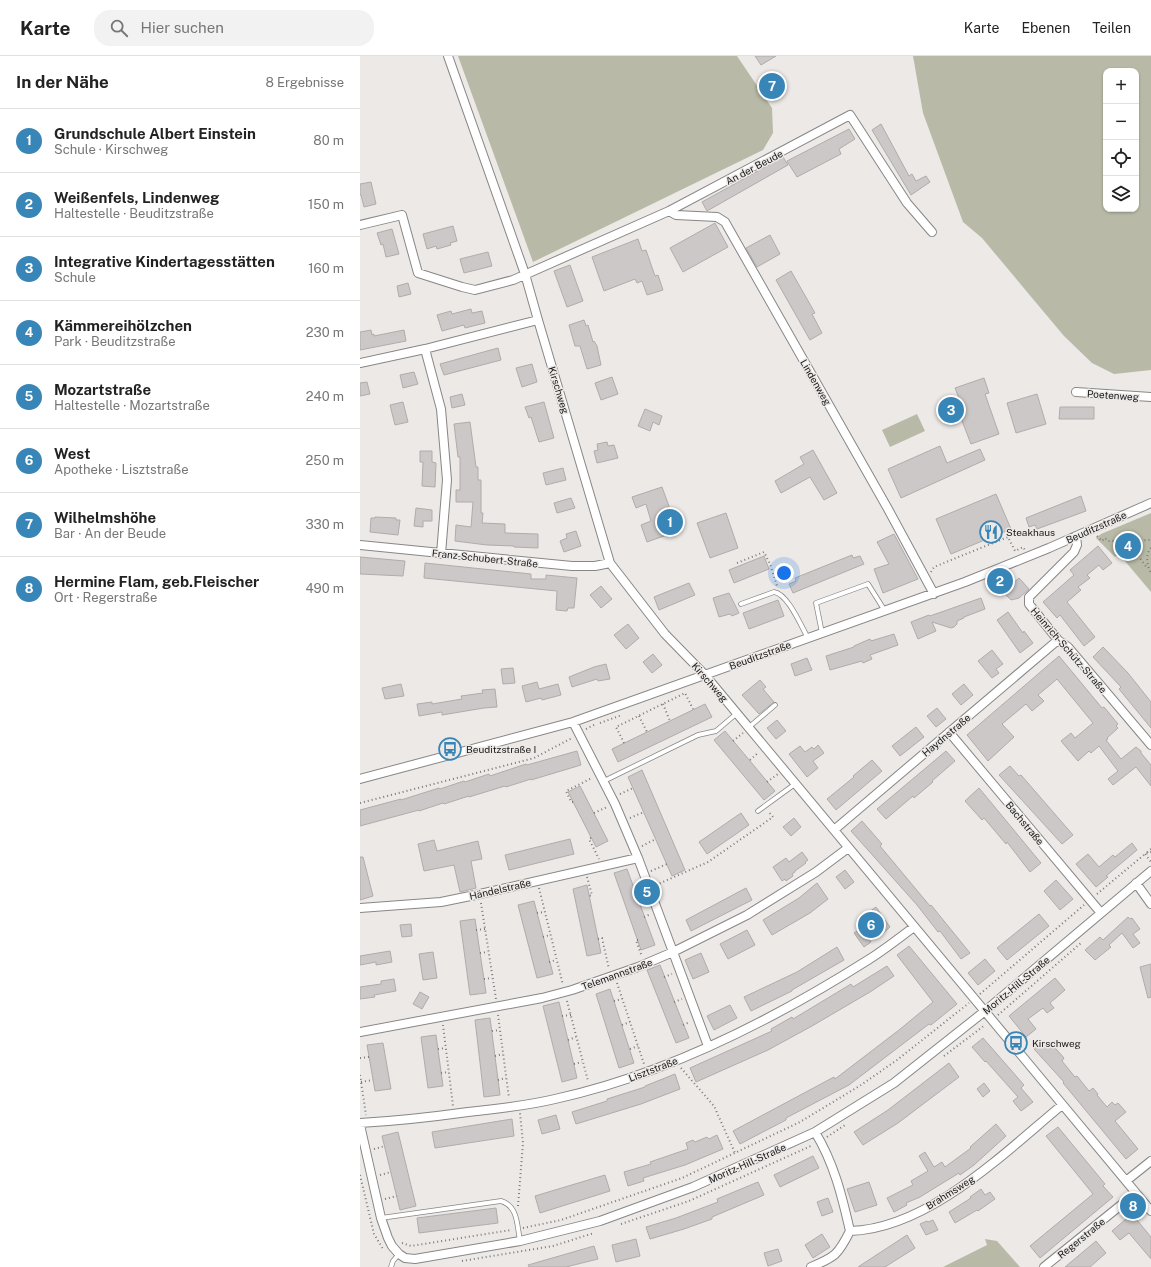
<!DOCTYPE html>
<html lang="de">
<meta charset="utf-8">
<style>
body{margin:0;font-family:"Public Sans",sans-serif;background:#f2f2f2;color:#222}
.controls{position:absolute;right:12px;top:12px;display:grid;overflow:hidden;border-radius:8px;box-shadow:0 1px 3px #0004}
.controls button{width:36px;height:36px;display:grid;place-items:center;padding:0;border:0;border-bottom:1px solid #e0e0e0;background:#fff;color:#222;font:20px sans-serif}
.you{position:absolute;left:424px;top:517px;width:14px;height:14px;margin:-10px;border:3px solid #fff;border-radius:50%;background:#1a73e8;box-shadow:0 0 0 6px #1a73e833}
.badge{display:grid;place-items:center;width:26px;height:26px;border-radius:50%;background:#3885b7;color:#fff;font-size:13px;font-weight:700}
.pin{position:absolute;translate:-50% -50%;border:2px solid #fff;box-shadow:0 1px 4px #0006}
.list{margin:0;padding:0;list-style:none}
h2{display:flex;justify-content:space-between;align-items:center;height:52px;margin:0;padding:0 16px;font-size:17px}
h2 small{font-size:13px;font-weight:400;color:#767676}
.list li{display:grid;grid-template-columns:26px 1fr auto;gap:12px;align-items:center;box-sizing:border-box;height:64px;padding:0 16px;border-top:1px solid #e0e0e0}
.list b{display:block;font-size:15px;white-space:nowrap}
.list p{margin:0;font-size:13px;white-space:nowrap;color:#767676}
.list em{font-size:13px;font-style:normal;color:#767676}
.icon{flex:none;width:22px;height:22px;fill:none;stroke:currentColor;stroke-width:2;stroke-linecap:round;stroke-linejoin:round}
.map{position:relative;flex:none;width:791px;height:1211px;overflow:hidden}
header{display:flex;align-items:center;gap:24px;box-sizing:border-box;height:56px;padding:0 20px;background:#fff;border-bottom:1px solid #e0e0e0}
header strong{font-size:19px}
nav{display:flex;gap:22px;margin-inline-start:auto;font-size:14px}
.search{width:280px;height:36px;background:#f2f2f2;display:flex;align-items:center;gap:10px;box-sizing:border-box;padding:0 14px;border-radius:16px;color:#767676;font-size:15px}
main{display:flex}
aside{flex:1;background:#fff}
.map>svg:first-child{display:block}
</style>
<header>
<strong>Karte</strong>
<div class="search"><svg class="icon" aria-label="search" viewBox="0 0 24 24"><circle cx="10" cy="10" r="6"/><path d="M15 15l6 6"/></svg>Hier suchen</div>
<nav><a>Karte</a><a>Ebenen</a><a>Teilen</a></nav>
</header>
<main>
<aside>
<h2>In der Nähe<small>8 Ergebnisse</small></h2>
<ul class="list">
<li><span class="badge">1</span><div><b>Grundschule Albert Einstein</b><p>Schule · Kirschweg</p></div><em>80 m</em></li>
<li><span class="badge">2</span><div><b>Weißenfels, Lindenweg</b><p>Haltestelle · Beuditzstraße</p></div><em>150 m</em></li>
<li><span class="badge">3</span><div><b>Integrative Kindertagesstätten</b><p>Schule</p></div><em>160 m</em></li>
<li><span class="badge">4</span><div><b>Kämmereihölzchen</b><p>Park · Beuditzstraße</p></div><em>230 m</em></li>
<li><span class="badge">5</span><div><b>Mozartstraße</b><p>Haltestelle · Mozartstraße</p></div><em>240 m</em></li>
<li><span class="badge">6</span><div><b>West</b><p>Apotheke · Lisztstraße</p></div><em>250 m</em></li>
<li><span class="badge">7</span><div><b>Wilhelmshöhe</b><p>Bar · An der Beude</p></div><em>330 m</em></li>
<li><span class="badge">8</span><div><b>Hermine Flam, geb.Fleischer</b><p>Ort · Regerstraße</p></div><em>490 m</em></li>
</ul>
</aside>
<div class="map">
<svg width="791" height="1211" viewBox="0 0 791 1211">
<rect width="100%" height="100%" fill="#ece9e7"/>
<path fill="#b8baa7" fill-rule="evenodd" d="M98,0H377L412,52L413,77L403,94L173,206Z
M553,0H791V314L754,318L732,307L704,280L622,182L603,166L563,57ZM746,15H776V153H746Z
M557,358L565,375L530,391L522,374Z
M791,457V536L759,498L755,501L736,482L741,478Z
M625,1183L637,1185L660,1211H583L627,1189Z"/>
<path fill="#ccc8c8" stroke="#b0acac" d="M395,0H416L401,9Z
M521,68L549,120L552,118L556,125L566,120L570,126L551,139L512,74Z
M489,73L495,83L479,93L481,98L437,121L427,105Z
M423,101L428,109L347,155L342,146Z
M11,126L16,148L4,151L1,139H0V128Z
M355,167L368,191L323,216L310,192Z
M93,170L97,185L90,187L91,189L77,193L76,190L67,193L63,178Z
M32,173L39,198L26,201L23,188L21,189L17,177Z
M410,179L420,198L397,211L386,192Z
M278,183L282,195L286,194L295,220L298,219L303,234L287,239L282,225L277,227L275,223L244,235L232,201Z
M128,196L132,210L104,217L100,203Z
M210,209L223,245L207,251L194,215Z
M431,215L455,257L452,258L462,277L450,284L416,224Z
M48,227L51,238L39,241L37,230Z
M111,253L112,257L122,255L125,267L105,272L104,269L82,275L77,259L91,255L92,258Z
M224,264L226,270L228,269L233,286L234,285L237,290L241,309L227,313L220,290H215L209,269Z
M11,274L12,279L14,278V280L44,274L46,285L0,294V276Z
M138,292L141,304L84,319L80,308Z
M172,308L177,326L162,331L156,312Z
M54,316L58,328L43,332L40,319Z
M252,321L258,338L241,344L235,327Z
M624,322L629,337L625,338L639,378L611,388L599,357L604,355L595,332Z
M7,326L10,338L0,340V327Z
M102,338L105,349L92,352L90,341Z
M677,338L686,368L656,377L647,347Z
M43,346L48,366L35,369L30,349Z
M184,346L194,382L179,386L171,361L169,362L165,351Z
M700,351H734V363H699Z
M285,353L302,360L299,369L293,366L290,375L278,370Z
M110,366L116,411H118V424H121V457H123L122,467L145,468V477L178,478V492L154,491V490L127,489L95,485L96,469L111,471L113,446H96V434H100V401H98L94,368Z
M247,386L248,390L254,389L258,402L237,407L234,395L238,394L237,388Z
M580,390L587,407L620,393L625,404L541,442L528,413Z
M453,394L477,437L464,444L450,421L421,437L415,425L444,408L440,401Z
M60,395H72V406L76,407L75,431L62,430L63,406H60Z
M203,412L206,424L186,429L183,417Z
M302,431L318,475L287,486L281,469L291,465L286,448L276,452L272,441Z
M636,438L651,473L591,498L576,463Z
M721,440L726,455L677,473L675,469L669,471L666,462Z
M211,442L215,452L197,457L194,447Z
M56,452L72,454V465H63V471L54,470Z
M366,457L378,492L350,502L337,467Z
M15,461L36,462V464H40L38,479L10,476L11,462H15Z
M216,475L221,490L204,496L200,485L207,482L206,478Z
M534,478L558,523L523,537L514,513L529,508L517,486Z
M738,490L752,507L743,514L739,509L727,519L730,522L718,531L721,534L707,546L735,581L724,590L700,559L697,562L683,546L714,519L710,514Z
M492,499L493,502L500,500L504,508L433,537L429,528L436,525L435,522Z
M404,500L409,513L374,527L369,514Z
M0,501L45,505L43,520L0,518Z
M65,507L171,518V523H186V519L217,522L214,552H208L207,555L196,554L197,535L64,522Z
M659,522L669,533L659,542L651,544L643,536Z
M329,527L335,539L299,554L294,541Z
M241,530L252,543L241,552L230,539Z
M369,537L379,557L372,560L370,558L359,561L353,542Z
M621,542L625,553L604,561V562L597,565V568L594,571L591,572L572,566L576,575L558,583L551,566L569,559L570,560Z
M418,544L424,560L389,573L383,557Z
M648,556L663,577L664,575L673,587L660,597L637,564Z
M268,568L279,582L266,593L254,579Z
M534,578L538,589L510,599L512,603L503,607L502,605L470,614L466,600L494,591V590L510,583L511,585Z
M743,591L768,617L791,646V672L759,633L761,631L733,601Z
M632,594L643,608L636,613L639,617L632,622L618,605Z
M293,598L302,609L292,617L283,606Z
M699,600L742,652L744,651L758,668L756,670L758,672L747,682L748,683L746,684L761,703L776,691L781,695V697L791,709V730L776,711L753,729L748,723L758,715L739,690L731,697L729,695L718,705L701,685L711,677L715,682L733,667L697,623L678,639L684,645L672,655L666,648L642,668L654,681L628,705L607,679Z
M447,602L452,614L435,620L431,608Z
M246,608L250,623L238,625L237,623L212,631L209,621L234,611Z
M153,612L155,627L143,628L141,613Z
M400,624L406,631L403,633L414,646L399,658L382,639Z
M177,626L179,633L198,628L201,639L182,644L181,642L166,646L162,630Z
M41,628L44,640L25,643L22,632Z
M604,628L613,639L601,649L592,638Z
M135,633L137,651L124,652L82,659V656L59,660L57,648L72,646V648L102,643L101,640L123,637L122,634Z
M345,648L352,661L258,706L252,693Z
M577,652L586,663L576,671L567,660Z
M417,664L426,675L416,683L407,672Z
M556,671L564,681L540,700L532,690Z
M365,675L415,735L404,744L354,684Z
M458,689L464,697L453,705L458,712L447,721L429,698L440,690L445,696L452,691L454,693Z
M217,695L221,709L171,724V723L146,731L145,730L109,741V740L84,748L83,747L59,755V754L0,770V754L41,743V744L79,732L80,733L104,725L105,726L129,718L130,720L166,708L167,709Z
M586,695L595,705L572,725L573,726L554,742L553,740L526,763L517,753Z
M512,704L522,715L476,754L467,743L494,721L493,720Z
M650,710L659,720L661,719L713,779L702,788L639,719Z
M282,714L325,814L312,820L268,721Z
M220,730L248,785L236,791L208,736Z
M619,732L681,807L670,816L647,786L646,788L624,762L622,764L605,745Z
M381,757L389,769L347,798L339,786Z
M434,762L441,771L431,780L423,771Z
M502,765L522,788L520,790L570,850L571,849L610,897L601,903L580,875L578,876L557,849L491,775Z
M210,783L214,798L149,814L145,799Z
M74,784L77,795L118,785L122,803L111,805L116,832L100,836L94,809L64,815L58,788Z
M772,787L777,794L746,820L748,821L736,831L716,808L728,798L739,811L753,799L755,801Z
M442,796L448,804L445,806L446,807L435,815V816L432,818L433,820L426,825L425,823L422,825L413,811L426,802L429,806Z
M0,801H3L13,840L0,844Z
M267,813L295,889L281,894L254,817Z
M485,814L494,826L485,833L476,821Z
M696,824L713,843L700,854L684,835Z
M457,827L468,843L450,857L412,879L403,864L439,842Z
M227,829L241,897L227,900L213,833Z
M386,832L392,844L331,875L326,864Z
M174,845L193,918L177,922L158,849Z
M516,851L530,871L521,879L505,859Z
M679,858L689,870L647,904L637,892Z
M768,861L770,863L772,862L780,873L773,878L780,887L773,892L762,877L749,889L751,891L735,904L725,894L740,881L743,884Z
M115,863L126,937L110,939L100,865Z
M51,868L52,880L42,881L40,869Z
M502,872L511,886L504,891L494,877Z
M387,874L395,889L368,903L360,888Z
M549,890L597,948L571,969L569,968L489,1029L426,1062V1064L380,1088L373,1075L474,1021L475,1023L539,974L573,946L537,899Z
M477,891L484,904L432,934V935L391,955L384,941L437,916Z
M30,895L32,906L16,909V906L0,909V900Z
M73,896L77,922L63,924L59,898Z
M341,897L349,916L333,923L325,904Z
M625,903L635,915L618,929L608,917Z
M791,908V941L788,942L780,911Z
M300,909L329,982L316,987L287,914Z
M527,910L534,920L510,936L452,970L408,994L336,1026L330,1012L412,975L411,973L432,961L433,963L491,928L493,931Z
M695,922L705,934L690,947L694,952L687,957L683,952L668,963L676,973L666,981L649,960Z
M34,923L36,935L14,939L15,941L0,943V931L21,928V925Z
M250,933L274,1007L259,1012L236,938Z
M60,936L69,941L62,953L53,948Z
M199,946L217,1022L202,1026L183,950Z
M370,949L377,962L354,974L347,960Z
M130,962L140,1039L124,1041L115,964Z
M76,979L83,1030L68,1032L61,981Z
M623,982L664,1029L661,1032L673,1046L661,1055L653,1045L658,1041L626,1005L625,1006L612,991Z
M684,985L686,988L689,985L704,1002L702,1005L715,1021L717,1020L729,1035L733,1032L738,1038L737,1039L747,1051L752,1046L755,1049L758,1047L766,1056L755,1065L778,1093L766,1103L703,1027L704,1026L674,993Z
M23,987L31,1033L15,1035L7,989Z
M589,1007L599,1021L538,1067L503,1089L494,1076L528,1054Z
M315,1018L320,1033L281,1048L216,1068L212,1056L247,1045V1043L285,1031V1030Z
M624,1027L630,1035L623,1041L617,1033Z
M196,1059L200,1073L182,1078L178,1064Z
M152,1063L154,1080L75,1092L72,1076Z
M636,1068L646,1080L614,1109L600,1119L599,1117L560,1141L546,1147L547,1149L534,1156L527,1142L553,1129L551,1125L568,1115L559,1100L565,1096L574,1111L582,1106L585,1111L611,1092L610,1091Z
M698,1071L745,1128L743,1130L753,1141L680,1202L670,1190L733,1138L686,1080Z
M38,1076L56,1150L40,1154L22,1080Z
M357,1079L363,1093L325,1109L283,1122L284,1125L268,1130L264,1116L291,1108L290,1106L328,1093L326,1087L333,1084L335,1086L347,1081L349,1083Z
M453,1100L459,1112L420,1131L414,1119Z
M245,1119L250,1135L180,1157L175,1140Z
M398,1126L404,1139L352,1161V1163L324,1173L290,1183L286,1171L316,1162L358,1146L357,1143Z
M509,1126L517,1149L495,1156L487,1133Z
M621,1133L625,1139L630,1136L635,1143L618,1155L617,1154L595,1167L589,1156L611,1142L610,1141Z
M468,1142L473,1156L462,1160L457,1146Z
M136,1152L138,1167L59,1177L57,1162Z
M772,1158L791,1181V1203L769,1177L760,1184L752,1175Z
M573,1164L578,1174L566,1179L560,1168L567,1165L568,1166Z
M462,1178L470,1191L453,1202L445,1189Z
M547,1179L555,1192L525,1211H498Z
M276,1183L280,1200L256,1206L252,1189Z
M736,1185L746,1197L730,1211H705Z
M234,1190L238,1203L206,1211H169L168,1209Z
M418,1193L422,1205L408,1210L404,1197Z"/>
<g fill="none" stroke-linecap="round" stroke-linejoin="round">
<g stroke="#898685" stroke-width="5.5">
<path id="lane" d="M381,548L414,536C428,538 441,570 448,582
M462,577L456,547L508,528L525,555
M388,672L415,649
M244,725L338,679L356,675L376,658
M398,755L435,728
M21,1162L141,1145C158,1150 157,1169 160,1185
M31,1211L33,1205L39,1198"/>
</g>
<g stroke="#898685" stroke-width="10">
<path id="street" d="M88,0L165,218L178,264L250,507L305,578L345,619L791,1155
M309,155L316,159L357,161L365,166L528,453L574,538
M0,169L42,159L58,217L102,231L115,234L153,224L309,155L490,59L547,147L572,176
M65,293L81,353L87,424L81,498
M0,307L65,293L178,264
M716,336L791,341
M716,480L717,489L714,496L669,541V548L698,584L708,591L791,689
M0,489L212,510H235L250,507
M213,666L255,748L278,802L348,990
M589,676L741,857
M0,723L213,666L605,526L689,492L791,447
M474,774L698,584
M776,827L791,848
M0,852L81,846L120,838L278,802
M0,976L182,942L212,934L278,911L313,896L387,859L456,816L488,792
M0,1067C36,1065 72,1061 108,1056C137,1053 166,1050 195,1043C305,1019 413,964 508,904C524,894 539,882 554,871
M0,1069L21,1162L28,1182L32,1190L39,1198L45,1202L55,1203L160,1185L240,1165L333,1131L455,1076L534,1027L625,955L791,815
M455,1076C474,1107 482,1140 490,1175
M766,1125L791,1105
M451,1211C475,1201 478,1199 490,1175C568,1173 644,1097 702,1049
M684,1211L776,1137"/>
</g>
<path stroke="#7c7a79" stroke-width="2" stroke-dasharray="1 3" stroke-linecap="butt" d="M737,480L742,485L745,482L748,485L791,484
M760,484L777,498L787,512
M791,492C785,498 787,510 791,517
M377,507L404,496L410,508L417,530
M571,516L574,511L648,481L655,495L663,491L665,494
M303,648L310,665
M279,660L287,676
M240,667L262,659
M226,673L236,668
M373,685L383,677
M264,687L256,671L325,637L333,653
M390,704L399,696
M407,726L418,718
M260,738L273,732
M213,746H211L206,735L232,722
M0,747L174,702L212,682
M234,757L247,751
M270,762L284,756
M231,782L229,783L239,803
M282,790L296,783
M791,793L785,798L791,806
M291,815L307,808
M227,821L232,839L229,840
M296,829L348,806L413,761L408,755
M179,832L203,929
M737,838L785,798L791,796
M277,841L284,839
M121,847L136,943
M177,857L184,856
M284,861L291,858
M116,874L125,873
M183,881L190,879
M238,883L242,882L249,913
M278,884H276L282,901
M120,897L128,896
M189,906L196,904
M304,921L312,918
M124,923L132,922
M257,927L284,1008
M620,938L724,849
M207,945L228,1025
M254,945L262,943
M314,946L322,943
M138,959L149,1042
M638,959L721,887
M202,960L211,959
M83,969L93,1050
M262,969L270,966
M323,969L330,966
M132,975L140,974
M208,984L216,981
M78,993L86,992
M270,993L278,990
M135,1000L143,998
M584,1000L625,969
M0,1002L9,1001
M214,1008L222,1006
M321,1012L354,1050L375,1097
M81,1017L89,1016
M0,1019L6,1059
M138,1024L146,1022
M1,1026L13,1024
M467,1081L485,1069
M14,1093L25,1090
M0,1119L14,1178L23,1193
M20,1119L31,1116
M25,1143L37,1140
M158,1150L163,1087L160,1057
M261,1168L329,1145L453,1089
M163,1172L201,1164L322,1122L440,1066L501,1029L537,1004L609,947
M42,1187L51,1190L151,1174
M102,1205L193,1190L234,1177"/>
<use href="#lane" stroke="#fff" stroke-width="4"/>
<use href="#street" stroke="#fff" stroke-width="8"/>
</g>
<defs>
<g id="restaurant-ring" transform="scale(1.15)"><circle r="9.5" fill="#ece9e7" stroke="#3885b7" stroke-width="1.5"/><path d="M-5-6h1v4h1v-4h1v4h1v-4h1v5L-1.5 .5V6h-2V.5L-5-1ZM5-6V6H3V1.5H1.5Q1.5-4 5-6Z" fill="#3885b7"/></g>
<g id="bus-ring" transform="scale(1.15)"><circle r="9.5" fill="#ece9e7" stroke="#3885b7" stroke-width="1.5"/><path d="M-5-6H5V4H4V6H2V4H-2V6H-4V4H-5ZM-3.5-4V0h7V-4ZM-3.5 1.2v1.5H-2V1.2ZM2 1.2v1.5H3.5V1.2Z" fill="#3885b7"/></g>
</defs>
<g fill-rule="evenodd">
<use href="#restaurant-ring" x="631" y="476"/>
<use href="#bus-ring" x="90" y="693"/>
<use href="#bus-ring" x="656" y="987"/>
</g>
<g text-anchor="middle" dominant-baseline="central" stroke-width="3" stroke-linejoin="round" paint-order="stroke">
<g font-size="10" fill="#1a1918" stroke="#ece9e7">
<text transform="translate(394 111) rotate(-28)">An der Beude</text>
<text transform="translate(456 326) rotate(60)">Lindenweg</text>
<text transform="translate(199 334) rotate(73)">Kirschweg</text>
<text transform="translate(753 339) rotate(4)">Poetenweg</text>
<text transform="translate(736 471) rotate(-24)">Beuditzstraße</text>
<text transform="translate(125 502) rotate(6)">Franz-Schubert-Straße</text>
<text transform="translate(709 594) rotate(49)">Heinrich-Schütz-Straße</text>
<text transform="translate(400 599) rotate(-20)">Beuditzstraße</text>
<text transform="translate(350 626) rotate(49)">Kirschweg</text>
<text transform="translate(586 679) rotate(-40)">Haydnstraße</text>
<text transform="translate(665 767) rotate(50)">Bachstraße</text>
<text transform="translate(140 833) rotate(-13)">Händelstraße</text>
<text transform="translate(257 918) rotate(-20)">Telemannstraße</text>
<text transform="translate(656 929) rotate(-40)">Moritz-Hill-Straße</text>
<text transform="translate(293 1013) rotate(-21)">Lisztstraße</text>
<text transform="translate(387 1107) rotate(-24)">Moritz-Hill-Straße</text>
<text transform="translate(590 1136) rotate(-32)">Brahmsweg</text>
<text transform="translate(721 1182) rotate(-39)">Regerstraße</text>
</g>
<g font-size="10" fill="#1a1918" stroke="#ece9e7" text-anchor="start">
<text x="646" y="476">Steakhaus</text>
<text x="106" y="693">Beuditzstraße I</text>
<text x="672" y="987">Kirschweg</text>
</g>
</g>
</svg>
<div class="controls">
<button>+</button>
<button>−</button>
<button><svg class="icon" aria-label="locate" viewBox="0 0 24 24"><circle cx="12" cy="12" r="6"/><path d="M12 2v4M12 18v4M2 12h4M18 12h4"/></svg></button>
<button><svg class="icon" aria-label="layers" viewBox="0 0 24 24"><path d="M12 4l9 5-9 5-9-5zM3 14l9 5 9-5"/></svg></button>
</div>
<div class="you"></div>
<div class="pin badge" style="left:310px;top:466px">1</div>
<div class="pin badge" style="left:640px;top:525px">2</div>
<div class="pin badge" style="left:591px;top:354px">3</div>
<div class="pin badge" style="left:768px;top:490px">4</div>
<div class="pin badge" style="left:287px;top:836px">5</div>
<div class="pin badge" style="left:511px;top:869px">6</div>
<div class="pin badge" style="left:412px;top:30px">7</div>
<div class="pin badge" style="left:773px;top:1150px">8</div>
</div>
</main>
